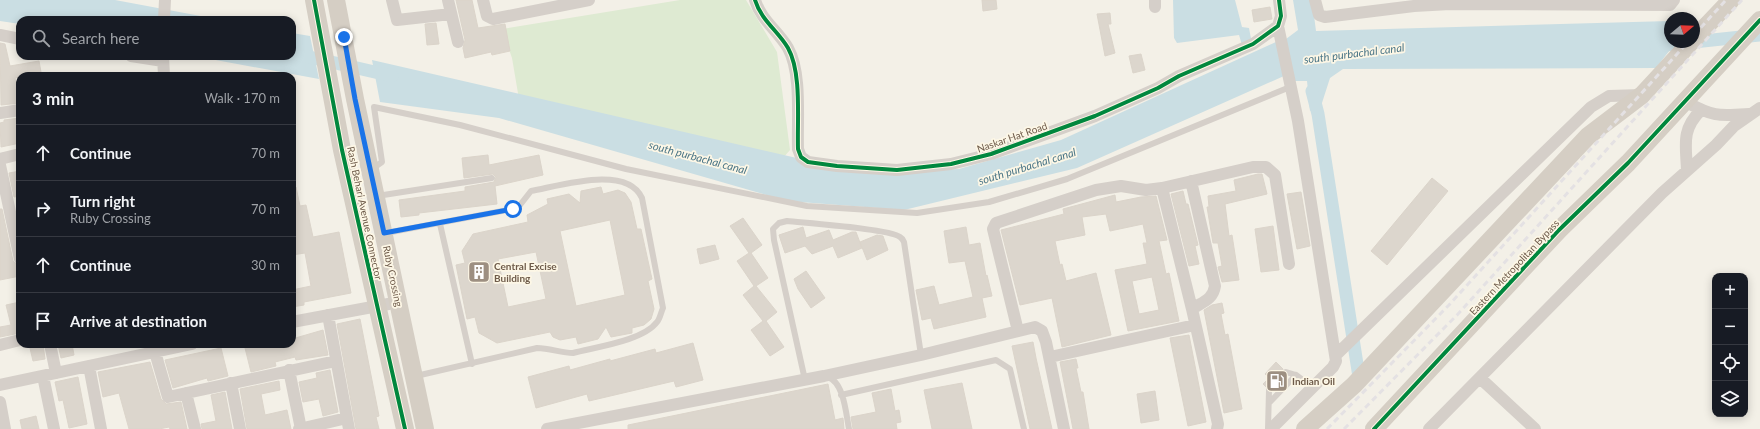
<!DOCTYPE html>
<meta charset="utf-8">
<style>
body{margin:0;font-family:Lato,sans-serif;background:#242831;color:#f1f3f6}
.controls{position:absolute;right:12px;bottom:12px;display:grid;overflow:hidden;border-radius:8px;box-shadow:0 2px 10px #0003}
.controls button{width:36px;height:36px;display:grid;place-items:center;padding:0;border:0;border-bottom:1px solid #363941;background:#171b24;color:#f1f3f6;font:20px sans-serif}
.compass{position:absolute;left:1664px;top:12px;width:36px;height:36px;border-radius:50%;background:#171b24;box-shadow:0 2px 10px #0003;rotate:71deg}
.stop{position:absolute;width:12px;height:12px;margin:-9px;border:3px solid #1a73e8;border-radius:50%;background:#fff}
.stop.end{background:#1a73e8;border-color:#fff;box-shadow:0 1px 4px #0008}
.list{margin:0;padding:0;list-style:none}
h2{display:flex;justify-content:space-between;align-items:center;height:52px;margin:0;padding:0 16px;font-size:17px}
h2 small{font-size:13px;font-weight:400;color:#9ea1a6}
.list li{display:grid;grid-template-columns:26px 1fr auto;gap:12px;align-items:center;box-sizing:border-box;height:56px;padding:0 16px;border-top:1px solid #363941}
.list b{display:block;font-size:15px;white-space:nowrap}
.list p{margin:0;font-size:13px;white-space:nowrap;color:#9ea1a6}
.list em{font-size:13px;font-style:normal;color:#9ea1a6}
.icon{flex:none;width:22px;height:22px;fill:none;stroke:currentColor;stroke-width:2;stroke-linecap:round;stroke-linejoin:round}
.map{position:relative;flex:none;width:1760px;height:429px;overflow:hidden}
.search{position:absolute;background:#171b24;box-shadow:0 2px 10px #0003;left:16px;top:16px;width:280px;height:44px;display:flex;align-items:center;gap:10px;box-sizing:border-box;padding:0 14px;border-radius:12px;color:#9ea1a6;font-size:15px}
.panel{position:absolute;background:#171b24;box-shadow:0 2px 10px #0003;left:16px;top:72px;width:280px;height:276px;border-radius:12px}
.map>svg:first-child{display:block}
</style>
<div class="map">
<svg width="1760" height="429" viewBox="0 0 1760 429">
<rect width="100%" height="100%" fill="#f3f0e7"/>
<path fill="#deead2" d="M680,0H746L777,52L790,150L768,175L521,111L512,58L502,29Z"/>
<path fill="#cadee3" d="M0,0H115L222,20H20V24L0,21Z
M1173,0H1235L1242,27L1249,28L1252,44L1242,45L1239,35L1177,43L1174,38Z
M1293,0H1312L1316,31L1670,21V42H1676L1656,68L1343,69L1330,78L1321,106L1310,111L1307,81H1294L1286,39L1298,30Z
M292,33L310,36L319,79L194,56H292Z
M1278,41L1284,76L1077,168L904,210L787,201L499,118L380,102L372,60L862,173L959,169L1061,140Z"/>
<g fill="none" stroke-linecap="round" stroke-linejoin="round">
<path stroke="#cadee3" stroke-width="13" d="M1656,46L1760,35
M292,53L392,76
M1312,91L1318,114L1359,377"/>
</g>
<path fill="#dcd6cd" stroke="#dbd4ca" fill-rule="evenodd" d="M456,0H472L478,28L505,24L510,51L492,55L491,52L465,58L463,48L465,40Z
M982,0H996L997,9L983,11Z
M1270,7L1272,19L1254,22L1252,10Z
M1110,13L1111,24H1108L1115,53L1105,56L1097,14Z
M436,23L439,44L427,45L425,24Z
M0,43L5,44L10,66L39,61L41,72L15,78L20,103L1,105Z
M1141,54L1145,70L1133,73L1129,56Z
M20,118V143L1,147L0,123L4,122V120Z
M488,155L489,165L539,155L543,175L495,186L497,204L419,213V215L401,217L399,200L465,191V187L494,182L496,177L493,174L464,178L462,158Z
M20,171V196L14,197L9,173Z
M1258,174H1262L1267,194L1225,204L1229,236L1232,235L1239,280L1222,282L1218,267L1222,266L1218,243H1213L1207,207H1209L1208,196L1236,191L1234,180Z
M1432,178L1448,191L1387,265L1371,251Z
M296,187L300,206L306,205L313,237L339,232L351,293L304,302V305L292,307V290L311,286L305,253L292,255V188Z
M601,187L603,194L618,190L625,193L631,202L637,229H641L652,279L648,281L654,309L651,319L644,325L632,328V333L611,337L606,327L598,339L578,344L576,337L560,340L553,337L550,332L497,343L479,333L475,317L467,319L456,265L465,263L462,251L473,234L528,222L527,215L548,204L547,199L569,194L580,203L581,191ZM610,220L625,295L576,306L560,231ZM536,252L546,299L508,307L498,259Z
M1183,191L1186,204H1188L1198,245L1195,246L1199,264L1189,266L1171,194Z
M1301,192L1310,246L1297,249L1287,194Z
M1115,195L1116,202L1141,197L1156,196L1167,240L1159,241L1166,274L1169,273L1179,321L1128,331L1115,270L1147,264L1143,243H1147L1143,224L1110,231L1106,214L1082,217L1085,235L1055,241L1060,265L1062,264L1066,281L1096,273L1111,335L1062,347L1052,298L1020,305L1001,230L1064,214L1063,209ZM1152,277L1159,310L1139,314L1132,281Z
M0,209H2L13,261L18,266L20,276L0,280Z
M743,218L762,245L751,253L768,278L756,286L777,312L766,321L784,347L770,356L751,330L763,321L743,295L754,286L737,261L749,253L730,226Z
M1273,226L1279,270L1261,272L1255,229Z
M803,227L806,238L829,230L833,240L852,232H856L862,248L838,258L833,246L812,254L805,246L785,253L779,235Z
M966,227L969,245L980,243L986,276L987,275L992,296L982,298L986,317L934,329L931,318L922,320L916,290L934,286L939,305L973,297L965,261L949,263L944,231Z
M877,235L883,236L888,250L867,260L860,242Z
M715,245L719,259L700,264L697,249Z
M806,271L825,298L811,308L798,289L794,279Z
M20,302V333L0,337V327L11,325L6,305Z
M1222,303L1224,313L1221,314L1225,335L1228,334L1242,409L1224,413L1204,310L1212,305Z
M360,319L379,416L376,417L379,429H356L337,324Z
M323,330L328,355L296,360L295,357L275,362L276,366L251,372L244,344H292V339Z
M1189,335L1206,422L1188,426L1170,338Z
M1033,342L1036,358L1052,429H1030L1012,346Z
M693,343L703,380L676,387L674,381L589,401L587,394L536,408L528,377L569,366L570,370L610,359V361L655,349L656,353Z
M29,344H43L45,359L33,361Z
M58,344H72L74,355L61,358Z
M221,348L228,376L208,381L207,378L173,388L165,360Z
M1076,359L1078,368H1076L1081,392H1083L1089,429H1073L1060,362Z
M150,362L161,399L166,404L181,402L187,429H170L169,427L159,429H129L119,393L103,397L98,372Z
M1276,362L1283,369L1282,375L1288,377L1273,392L1272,386L1266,387L1263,384L1269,378L1265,374Z
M330,370L338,412L323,416L319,399L303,402L299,382L317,378L316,373Z
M78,377L87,424L69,428L63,400L59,401L55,382Z
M279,381L280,390L261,394L265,415L287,410L291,429H247L240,389Z
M962,383L972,429H932L924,390Z
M828,384L835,420L843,418L844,429H628V425Z
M891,389L895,411L899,410L901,422L896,423L897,429H853L851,417L876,412L872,393Z
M1155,391L1159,420L1141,423L1137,394Z
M225,392L232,429H202L201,424L216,421L211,395Z
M36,416L39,429H22L20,420Z"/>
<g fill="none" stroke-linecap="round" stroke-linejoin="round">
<path stroke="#d5cfc9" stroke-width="6" d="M372,169L382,162L374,107L460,125L626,169L807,206L917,213L989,202L1067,179L1290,87
M377,196L492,178
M440,224L472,364
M386,233L513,209L520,205L531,191C559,186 627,164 642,198L663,308C661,312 660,319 657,322C643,341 595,347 573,353C561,353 550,348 537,348L416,376
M1286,372L1296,375L1313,388
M827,377C844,381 846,414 849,429
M805,380L774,240L773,229L779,223L787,221C805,223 891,229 900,237C902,238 903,240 904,242L921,355
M841,395L996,360L1010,369L1024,429
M1269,403L1296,375
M1268,429L1269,390"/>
<path stroke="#d5cfc9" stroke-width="12" d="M392,0L397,20L451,14
M448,0L458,42
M483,0L487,16L493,19L589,0
M755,0C761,20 778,31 788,48C802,73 797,120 798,149L801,157L808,162L837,166L897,170L951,164L991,154L1095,116L1158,88L1179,76L1253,44L1278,26L1281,16L1279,0
M1315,0L1319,15L1325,17L1414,6L1450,4L1670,5L1674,0
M1155,7V0
M164,20L165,0
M0,35L20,39
M131,56L163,61
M163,56L164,76
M1686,102C1714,117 1718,116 1749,114
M0,113L20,110
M0,159L20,154
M0,165L20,259
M1687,170C1686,145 1681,130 1701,110
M1191,181L1215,286C1213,300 1202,302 1192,309L1218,424L1217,429
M1162,188L1192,309
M328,315L349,429
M292,322L399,302
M1018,331L993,229L996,223L1096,190L1121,186L1146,190L1162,188L1253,167H1266L1275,175L1289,264
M50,344L56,373
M0,345L20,340
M155,352L168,397L336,361
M1337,354L1591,107L1609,96L1642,95
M1050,357L1195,325
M89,366L101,429
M289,370L301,429
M43,376L54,429
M1480,378L1535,429
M231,383L240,429
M0,385L192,344
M186,393L195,429
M0,402L5,429
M299,429L347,418
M547,429L824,376L921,355L1035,327L1042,331L1046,342L1064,429
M1271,429L1333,367L1336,361L1298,121L1278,26
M1429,429L1662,193L1716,145L1734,126L1760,108"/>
<path stroke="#d5cec4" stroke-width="18" d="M314,0L342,150L405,429
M336,0L355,99L425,429
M1694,39L1731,0
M1305,429L1354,385L1588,136L1642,95L1691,42
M1374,429L1559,230L1628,163L1760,20"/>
<path stroke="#e4e1e3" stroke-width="3" stroke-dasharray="6 4" stroke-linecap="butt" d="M1694,35L1726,0
M1327,429L1449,305L1688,42
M1344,429L1458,314L1742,0"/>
<g stroke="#fdf7e6" stroke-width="6">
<path id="cycleway" d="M314,0L342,150L405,429
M755,0C761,20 778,31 788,48C802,73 797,120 798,149L801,157L808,162L837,166L897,170L951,164L991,154L1095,116L1158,88L1179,76L1253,44L1278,26L1281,16L1279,0
M1374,429L1559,230L1628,163L1760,20"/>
</g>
<use href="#cycleway" stroke="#00873e" stroke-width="4"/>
</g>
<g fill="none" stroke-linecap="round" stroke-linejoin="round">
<path stroke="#1a73e8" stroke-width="5" d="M344,37L355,99L384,233L513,209"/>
</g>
<defs>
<g id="building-square" transform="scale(1.15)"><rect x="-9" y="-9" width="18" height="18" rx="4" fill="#9d8f81" stroke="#fdf7e6"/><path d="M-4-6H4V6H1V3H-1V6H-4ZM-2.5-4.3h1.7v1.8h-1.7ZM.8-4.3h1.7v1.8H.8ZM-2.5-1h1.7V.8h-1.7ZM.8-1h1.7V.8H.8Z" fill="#fff"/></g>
<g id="fuel-square" transform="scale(1.15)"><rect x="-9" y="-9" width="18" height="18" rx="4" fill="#9d8f81" stroke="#fdf7e6"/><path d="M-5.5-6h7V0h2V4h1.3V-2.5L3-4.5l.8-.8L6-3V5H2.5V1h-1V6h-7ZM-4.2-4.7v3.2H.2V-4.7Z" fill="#fff"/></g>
</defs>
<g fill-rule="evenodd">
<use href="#building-square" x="479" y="272"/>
<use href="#fuel-square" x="1277" y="381"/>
</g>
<g text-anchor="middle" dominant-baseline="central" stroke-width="3.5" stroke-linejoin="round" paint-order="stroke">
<g font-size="10" fill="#6e5b4a" stroke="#fdf7e6">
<text transform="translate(1012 137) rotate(-19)">Naskar Hat Road</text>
<text transform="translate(365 213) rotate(78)">Rash Behari Avenue Connector</text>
<text transform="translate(1514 267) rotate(-47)">Eastern Metropolitan Bypass</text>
<text transform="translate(393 276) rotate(78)">Ruby Crossing</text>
</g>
<g font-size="10" font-weight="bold" fill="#6e5b4a" stroke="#fdf7e6" text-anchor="start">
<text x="494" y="266">Central Excise<tspan x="494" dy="12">Building</tspan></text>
<text x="1292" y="381">Indian Oil</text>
</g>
<g font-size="11" font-style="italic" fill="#4a7586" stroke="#fdf7e6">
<text transform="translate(1354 53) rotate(-7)">south purbachal canal</text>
<text transform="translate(698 157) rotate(15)">south purbachal canal</text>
<text transform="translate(1027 166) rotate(-17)">south purbachal canal</text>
</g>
</g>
</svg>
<div class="controls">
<button>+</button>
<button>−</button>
<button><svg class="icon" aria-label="locate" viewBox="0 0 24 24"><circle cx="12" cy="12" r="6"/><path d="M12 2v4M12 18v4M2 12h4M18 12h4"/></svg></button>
<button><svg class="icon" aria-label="layers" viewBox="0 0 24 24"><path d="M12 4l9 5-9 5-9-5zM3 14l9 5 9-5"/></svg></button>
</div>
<svg class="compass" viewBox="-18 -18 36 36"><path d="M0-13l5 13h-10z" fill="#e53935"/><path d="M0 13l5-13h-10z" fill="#9ea1a6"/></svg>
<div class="stop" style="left:513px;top:209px"></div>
<div class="stop end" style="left:344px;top:37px"></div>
<div class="search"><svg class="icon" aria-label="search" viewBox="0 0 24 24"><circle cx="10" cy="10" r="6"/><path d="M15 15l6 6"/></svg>Search here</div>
<section class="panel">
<h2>3 min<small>Walk · 170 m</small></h2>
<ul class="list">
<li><svg class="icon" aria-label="ahead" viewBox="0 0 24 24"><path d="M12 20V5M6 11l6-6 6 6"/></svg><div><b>Continue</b></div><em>70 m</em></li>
<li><svg class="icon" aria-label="right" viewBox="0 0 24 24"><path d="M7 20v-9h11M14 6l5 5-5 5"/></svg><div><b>Turn right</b><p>Ruby Crossing</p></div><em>70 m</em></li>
<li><svg class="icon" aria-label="ahead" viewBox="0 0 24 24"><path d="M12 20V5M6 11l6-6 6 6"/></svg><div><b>Continue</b></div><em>30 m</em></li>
<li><svg class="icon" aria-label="arrive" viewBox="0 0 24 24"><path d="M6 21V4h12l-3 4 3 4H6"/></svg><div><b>Arrive at destination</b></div></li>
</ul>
</section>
</div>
